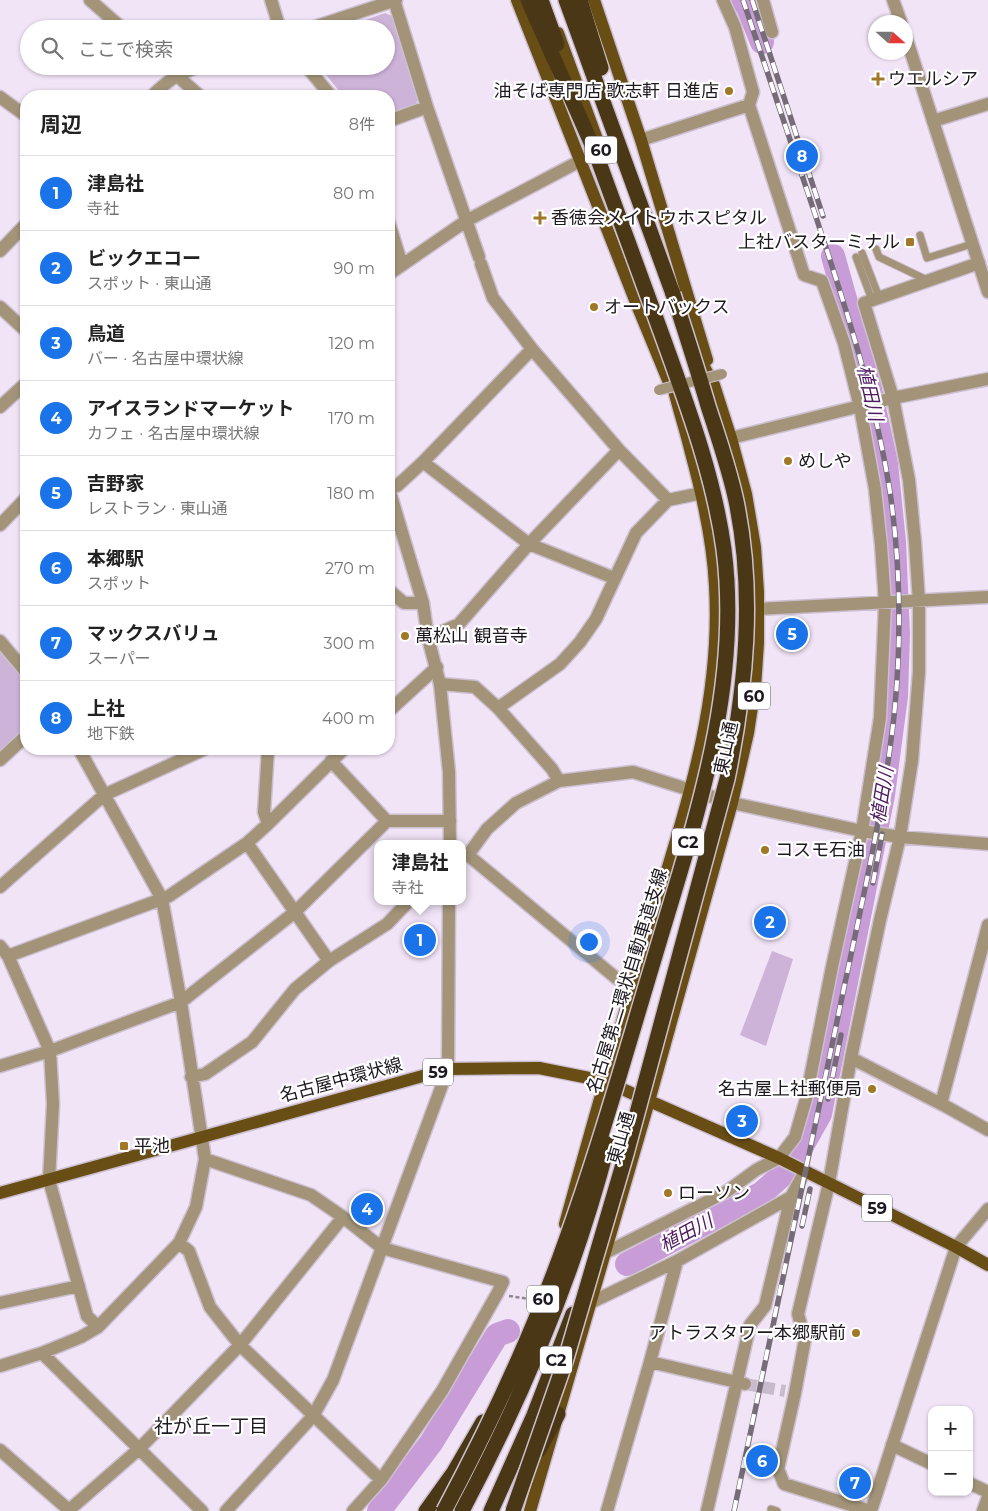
<!DOCTYPE html>
<html lang="ja">
<meta charset="utf-8">
<style>
body{margin:0;font-family:Montserrat,"Noto Sans JP",sans-serif;background:#f6f6f6;color:#222}
.controls{position:absolute;right:15px;bottom:15px;display:grid;overflow:hidden;border-radius:10px;box-shadow:0 1px 4px #0004}
.controls button{width:45px;height:45px;display:grid;place-items:center;padding:0;border:0;border-bottom:1px solid #e0e0e0;background:#fff;color:#222;font:25px sans-serif}
.compass{position:absolute;left:868px;top:15px;width:45px;height:45px;border-radius:50%;background:#fff;box-shadow:0 1px 4px #0004;rotate:111deg}
.you{position:absolute;left:588px;top:941px;width:18px;height:18px;margin:-12px;border:4px solid #fff;border-radius:50%;background:#1a73e8;box-shadow:0 0 0 8px #1a73e833}
.badge{display:grid;place-items:center;width:32px;height:32px;border-radius:50%;background:#1a73e8;color:#fff;font-size:16px;font-weight:700}
.pin{position:absolute;translate:-50% -50%;border:2px solid #fff;box-shadow:0 1px 5px #0006}
.popup{position:absolute;left:374px;top:840px;width:92px;height:65px;box-sizing:border-box;display:grid;place-content:center;border-radius:10px;background:#fff;filter:drop-shadow(0 1px 4px #0005);font-size:16px;white-space:nowrap;color:#767676}
.popup b{font-size:19px;color:#222}
.popup::after{content:'';position:absolute;left:50%;top:100%;margin-left:-10px;border:10px solid transparent;border-top-color:#fff}
.list{margin:0;padding:0;list-style:none}
h2{display:flex;justify-content:space-between;align-items:center;height:65px;margin:0;padding:0 20px;font-size:21px}
h2 small{font-size:16px;font-weight:400;color:#767676}
.list li{display:grid;grid-template-columns:32px 1fr auto;gap:15px;align-items:center;box-sizing:border-box;height:75px;padding:0 20px;border-top:1px solid #e0e0e0}
.list b{display:block;font-size:19px;white-space:nowrap}
.list p{margin:0;font-size:16px;white-space:nowrap;color:#767676}
.list em{font-size:16px;font-style:normal;color:#767676}
.icon{flex:none;width:28px;height:28px;fill:none;stroke:currentColor;stroke-width:2;stroke-linecap:round;stroke-linejoin:round}
.map{position:relative;flex:none;width:988px;height:1511px;overflow:hidden}
.search{position:absolute;background:#fff;box-shadow:0 1px 4px #0004;left:20px;top:20px;width:375px;height:55px;display:flex;align-items:center;gap:12px;box-sizing:border-box;padding:0 18px;border-radius:28px;color:#767676;font-size:19px}
.panel{position:absolute;background:#fff;box-shadow:0 1px 4px #0004;left:20px;top:90px;width:375px;height:665px;border-radius:20px}
.map>svg:first-child{display:block}
</style>
<div class="map">
<svg width="988" height="1511" viewBox="0 0 988 1511">
<rect width="100%" height="100%" fill="#f2e4f7"/>
<path fill="#ceb3d8" d="M385,13L392,16L418,99L416,104L389,113V96H343L319,66H386V29H339Z
M0,652L26,681V728L0,752Z
M772,951L793,959L766,1046L740,1035Z"/>
<g fill="none" stroke-linecap="round" stroke-linejoin="round">
<path stroke="#c89dd7" stroke-width="24" d="M743,0L748,7L762,42
M627,1264L762,1193L789,1169L820,1114L883,795L896,696L898,634L894,542L886,463L868,380L833,256
M379,1511L431,1443L497,1335L508,1331"/>
<path stroke="#c8bbcc" stroke-width="12" stroke-dasharray="12 6" stroke-linecap="butt" d="M745,1384L785,1391"/>
<g stroke="#ccbfd0" stroke-width="9">
<path id="service" d="M920,235L927,258L972,244
M876,249L879,257L927,280
M862,253L879,297
M856,257L872,300
M771,1511V1509L777,1511"/>
</g>
<g stroke="#ccbfd0" stroke-width="15">
<path id="minor" d="M271,0L280,29
M394,0L427,107L479,257
M763,0L772,32
M306,66L331,96
M0,97L26,116
M389,121L427,107
M933,121L988,104
M641,140L749,105
M389,223L402,265
M481,264L493,298L532,349L619,450L668,500
M389,274L466,221L580,161
M0,307L26,331
M0,407L26,383
M423,462L529,544L614,578
M389,488L397,486L423,462L532,349
M0,525L26,498
M389,590L404,603H423
M759,609L988,597
M428,638L459,624L529,544L619,450
M0,641L26,672
M440,684L475,687L498,708L552,769L559,781
M498,708L560,664L580,642L596,619L636,533L668,500L702,493
M389,711L437,667
M268,749L264,812L268,824
M0,760L26,736
M331,761L387,821H450
M247,843L329,961
M468,855L616,978L633,985
M462,856L468,855L487,829L516,803L559,781L633,772L732,803L862,831L900,837L988,844
M0,887L104,795L205,749
M0,946L8,956L50,1051L0,1066
M8,956L162,899L169,896L247,843L268,824L344,749
M851,1058L947,1107L988,1130
M191,1077L205,1074L252,1042L295,989L329,961L387,924L409,901
M941,1104L988,925
M205,1159L311,1195L343,1217L382,1248L503,1282L497,1294L442,1391L381,1480L353,1511
M179,1243L189,1251L210,1307L240,1345L381,1480
M605,1253L726,1192L756,1170L779,1158L795,1137L806,1099L832,967L862,831L880,718L885,603L881,545L875,489L860,407L844,343L822,281L804,275L749,105L753,92L735,27L723,0
M592,1302L677,1261L791,1197
M0,1303L79,1286
M98,1327L87,1316L49,1180L53,1104L50,1051L181,1002L295,912L387,821
M42,1353L202,1511
M650,1362L745,1384
M0,1366L42,1353L81,1337L98,1327L179,1243L196,1207L205,1159L181,1002L162,899L79,749
M892,1445L932,1464
M0,1450L69,1510
M969,1483L988,1492
M68,1511L139,1449L240,1345L343,1217
M607,1511L650,1362L677,1261
M707,1511L750,1325L765,1306L791,1197L805,1171
M870,1511L784,1484L778,1469L795,1393L805,1339L798,1314L829,1183L851,1058L880,920L900,837L912,761L919,672V602L915,542L909,480L893,398L864,303L979,263
M983,1511L988,1497"/>
</g>
<g stroke="#ccbfd0" stroke-width="15">
<path id="tertiary" d="M90,0L123,29
M893,0L901,22
M308,29L396,0
M906,37L988,292
M166,66L200,96
M152,96C169,79 178,74 201,66
M0,251L26,224
M731,438L893,398L988,379
M389,489L423,603L428,638L440,684L449,772L450,844
M226,1511L313,1416L333,1380L448,1069L449,901
M871,1511L956,1247L988,1209"/>
</g>
<g stroke="#ccbfd0" stroke-width="15">
<path id="primary" d="M517,0L637,305L670,385
M594,0L641,140L707,360
M558,33L601,150
M0,1193L448,1069L539,1068L604,1081L779,1158L956,1247L988,1265
M565,1224C593,1122 622,1021 652,920C685,810 722,703 715,586C713,541 703,497 691,453C685,427 676,402 671,377
M530,1511L649,1101L732,803L748,733L755,687L758,643V592L755,547L746,494L731,438L714,385L696,352"/>
</g>
<g stroke="#ccbfd0" stroke-width="18">
<path id="motorway" d="M528,0L596,154
M541,0L557,44
M566,0L673,294
M580,0L601,68
M539,1450L558,1414
M426,1511L454,1472L483,1422
M491,1511L534,1415L573,1314"/>
</g>
<path stroke="#918795" stroke-width="2.5" stroke-dasharray="4 2.5" stroke-linecap="butt" d="M509,1296L530,1299"/>
<use href="#service" stroke="#a39479" stroke-width="7"/>
<use href="#minor" stroke="#a39479" stroke-width="12"/>
<use href="#tertiary" stroke="#a39479" stroke-width="12"/>
<use href="#primary" stroke="#684d15" stroke-width="12"/>
<use href="#motorway" stroke="#4a3715" stroke-width="15"/>
<g stroke="#756c78" stroke-width="5.5">
<path id="rail" d="M752,0L823,216
M873,883L882,834
M828,1099L841,1035
M802,1226L810,1189
M734,1511C767,1351 801,1191 835,1031C854,937 877,843 890,748C902,666 902,574 890,492C875,397 845,305 815,214C791,143 767,71 743,0"/>
</g>
<use href="#rail" stroke="#fff" stroke-width="4" stroke-dasharray="11" stroke-linecap="butt"/>
<g stroke="#ccbfd0" stroke-width="12" stroke-linecap="butt">
<path id="pedestrian-bridge" d="M659,390L722,374"/>
</g>
<g stroke="#ccbfd0" stroke-width="18" stroke-linecap="butt">
<path id="motorway-bridge" d="M444,1511C490,1425 532,1336 565,1243C599,1149 626,1052 655,956C694,824 742,689 724,549C714,477 689,410 665,343C642,280 619,217 596,154
M462,1511C524,1394 575,1273 608,1144
M513,1511L565,1362L626,1154L727,779C746,687 755,593 736,501C729,468 718,437 708,406C697,368 685,331 673,294"/>
</g>
<use href="#pedestrian-bridge" stroke="#a39479" stroke-width="10"/>
<use href="#motorway-bridge" stroke="#4a3715" stroke-width="15"/>
</g>
<g fill="#a07826" stroke="#fff" stroke-width="2">
<path d="M875.5 71.5h5v5h5v5h-5v5h-5v-5h-5v-5h5z"/>
<circle cx="729" cy="91" r="5"/>
<path d="M537.5 210.5h5v5h5v5h-5v5h-5v-5h-5v-5h5z"/>
<rect x="905" y="237" width="10" height="10" rx="2.5"/>
<circle cx="594" cy="307" r="5"/>
<circle cx="788" cy="461" r="5"/>
<circle cx="405" cy="636" r="5"/>
<circle cx="765" cy="850" r="5"/>
<circle cx="872" cy="1089" r="5"/>
<rect x="119" y="1141" width="10" height="10" rx="2.5"/>
<circle cx="668" cy="1193" r="5"/>
<circle cx="856" cy="1333" r="5"/>
</g>
<g text-anchor="middle" dominant-baseline="central" stroke-width="4.5" stroke-linejoin="round" paint-order="stroke">
<g fill="#fff" stroke="#625e63" stroke-width="1">
<rect x="585" y="136.5" width="32" height="27" rx="4"/>
<rect x="738" y="682.5" width="32" height="27" rx="4"/>
<rect x="672" y="828.5" width="32" height="27" rx="4"/>
<rect x="423" y="1058.5" width="30" height="27" rx="4"/>
<rect x="862" y="1194.5" width="30" height="27" rx="4"/>
<rect x="527" y="1285.5" width="32" height="27" rx="4"/>
<rect x="540" y="1346.5" width="32" height="27" rx="4"/>
</g>
<g font-size="16" font-weight="bold" fill="#1e1920">
<text x="601" y="150">60</text>
<text x="754" y="696">60</text>
<text x="688" y="842">C2</text>
<text x="438" y="1072">59</text>
<text x="877" y="1208">59</text>
<text x="543" y="1299">60</text>
<text x="556" y="1360">C2</text>
</g>
<g font-size="18" fill="#1e1920" stroke="#fff" text-anchor="start">
<text x="888" y="79">ウエルシア</text>
<text x="719" y="91" text-anchor="end">油そば専門店 歌志軒 日進店</text>
<text x="551" y="218">香徳会メイトウホスピタル</text>
<text x="900" y="242" text-anchor="end">上社バスターミナル</text>
<text x="604" y="307">オートバックス</text>
<text x="798" y="461">めしや</text>
<text x="415" y="636">萬松山 観音寺</text>
<text x="775" y="850">コスモ石油</text>
<text x="862" y="1089" text-anchor="end">名古屋上社郵便局</text>
<text x="134" y="1146">平池</text>
<text x="678" y="1193">ローソン</text>
<text x="846" y="1333" text-anchor="end">アトラスタワー本郷駅前</text>
</g>
<g font-size="18" fill="#1e1920" stroke="#fff">
<text transform="translate(726 748) rotate(-78)">東山通</text>
<text transform="translate(627 981) rotate(-73)">名古屋第二環状自動車道支線</text>
<text transform="translate(341 1080) rotate(-15)">名古屋中環状線</text>
<text transform="translate(621 1138) rotate(-74)">東山通</text>
</g>
<g font-size="19" font-style="italic" fill="#4f1a5f" stroke="#fff">
<text transform="translate(870 393) rotate(77)">植田川</text>
<text transform="translate(882 795) rotate(-81)">植田川</text>
<text transform="translate(686 1233) rotate(-28)">植田川</text>
</g>
<g font-size="19" fill="#1e1920" stroke="#fff">
<text x="211" y="1426">社が丘一丁目</text>
</g>
</g>
</svg>
<div class="controls">
<button>+</button>
<button>−</button>
</div>
<svg class="compass" viewBox="-18 -18 36 36"><path d="M0-13l5 13h-10z" fill="#e53935"/><path d="M0 13l5-13h-10z" fill="#767676"/></svg>
<div class="you"></div>
<div class="pin badge" style="left:420px;top:940px">1</div>
<div class="popup"><b>津島社</b>寺社</div>
<div class="pin badge" style="left:770px;top:922px">2</div>
<div class="pin badge" style="left:742px;top:1121px">3</div>
<div class="pin badge" style="left:367px;top:1209px">4</div>
<div class="pin badge" style="left:792px;top:634px">5</div>
<div class="pin badge" style="left:762px;top:1461px">6</div>
<div class="pin badge" style="left:855px;top:1483px">7</div>
<div class="pin badge" style="left:802px;top:156px">8</div>
<div class="search"><svg class="icon" aria-label="search" viewBox="0 0 24 24"><circle cx="10" cy="10" r="6"/><path d="M15 15l6 6"/></svg>ここで検索</div>
<section class="panel">
<h2>周辺<small>8件</small></h2>
<ul class="list">
<li><span class="badge">1</span><div><b>津島社</b><p>寺社</p></div><em>80 m</em></li>
<li><span class="badge">2</span><div><b>ビックエコー</b><p>スポット · 東山通</p></div><em>90 m</em></li>
<li><span class="badge">3</span><div><b>鳥道</b><p>バー · 名古屋中環状線</p></div><em>120 m</em></li>
<li><span class="badge">4</span><div><b>アイスランドマーケット</b><p>カフェ · 名古屋中環状線</p></div><em>170 m</em></li>
<li><span class="badge">5</span><div><b>吉野家</b><p>レストラン · 東山通</p></div><em>180 m</em></li>
<li><span class="badge">6</span><div><b>本郷駅</b><p>スポット</p></div><em>270 m</em></li>
<li><span class="badge">7</span><div><b>マックスバリュ</b><p>スーパー</p></div><em>300 m</em></li>
<li><span class="badge">8</span><div><b>上社</b><p>地下鉄</p></div><em>400 m</em></li>
</ul>
</section>
</div>
